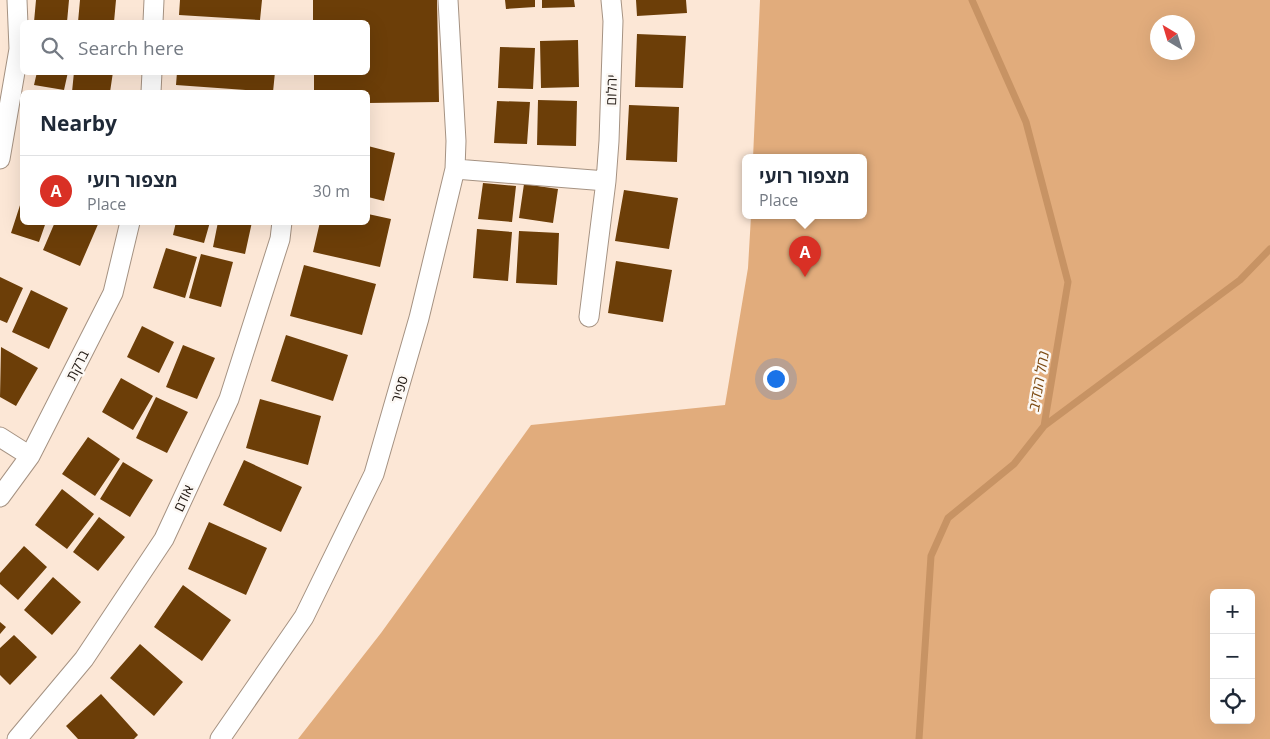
<!DOCTYPE html>
<meta charset="utf-8">
<style>
body{margin:0;font-family:"Open Sans","Noto Sans Hebrew",sans-serif;background:#f2f2f3;color:#1f2937}
.controls{position:absolute;right:15px;bottom:15px;display:grid;overflow:hidden;border-radius:8px;box-shadow:0 5px 20px #0002}
.controls button{width:45px;height:45px;display:grid;place-items:center;padding:0;border:0;border-bottom:1px solid #e0e1e3;background:#fff;color:#1f2937;font:25px sans-serif}
.compass{position:absolute;left:1150px;top:15px;width:45px;height:45px;border-radius:50%;background:#fff;box-shadow:0 5px 20px #0002;rotate:322deg}
.you{position:absolute;left:775px;top:378px;width:18px;height:18px;margin:-12px;border:4px solid #fff;border-radius:50%;background:#1a73e8;box-shadow:0 0 0 8px #1a73e833}
.badge{display:grid;place-items:center;width:32px;height:32px;border-radius:50%;background:#d93025;color:#fff;font-size:16px;font-weight:700}
.pin{position:absolute;translate:-50% -41px;filter:drop-shadow(0 1px 2px #0008)}
.pin::after{content:'';position:absolute;top:26px;width:18px;height:15px;background:inherit;clip-path:polygon(0 0,100% 0,50% 100%)}
.popup{position:absolute;left:742px;top:154px;width:125px;height:65px;box-sizing:border-box;display:grid;place-content:center;border-radius:8px;background:#fff;filter:drop-shadow(0 1px 4px #0005);font-size:16px;white-space:nowrap;color:#747a83}
.popup b{font-size:19px;color:#1f2937}
.popup::after{content:'';position:absolute;left:50%;top:100%;margin-left:-10px;border:10px solid transparent;border-top-color:#fff}
.list{margin:0;padding:0;list-style:none}
h2{display:flex;justify-content:space-between;align-items:center;height:65px;margin:0;padding:0 20px;font-size:21px}
h2 small{font-size:16px;font-weight:400;color:#747a83}
.list li{display:grid;grid-template-columns:32px 1fr auto;gap:15px;align-items:center;box-sizing:border-box;height:70px;padding:0 20px;border-top:1px solid #e0e1e3}
.list b{display:block;font-size:19px;white-space:nowrap}
.list p{margin:0;font-size:16px;white-space:nowrap;color:#747a83}
.list em{font-size:16px;font-style:normal;color:#747a83}
.icon{flex:none;width:28px;height:28px;fill:none;stroke:currentColor;stroke-width:2;stroke-linecap:round;stroke-linejoin:round}
.map{position:relative;flex:none;width:1270px;height:739px;overflow:hidden}
.search{position:absolute;background:#fff;box-shadow:0 5px 20px #0002;left:20px;top:20px;width:350px;height:55px;display:flex;align-items:center;gap:12px;box-sizing:border-box;padding:0 18px;border-radius:8px;color:#747a83;font-size:19px}
.panel{position:absolute;background:#fff;box-shadow:0 5px 20px #0002;left:20px;top:90px;width:350px;height:135px;border-radius:8px}
.map>svg:first-child{display:block}
</style>
<div class="map">
<svg width="1270" height="739" viewBox="0 0 1270 739">
<rect width="100%" height="100%" fill="#fce7d6"/>
<path fill="#e1ac7c" fill-rule="evenodd" d="M760,0H1270V739H298L381,633L531,425L725,405L748,268L751,216H864V158H753ZM1158,22H1188V52H1158ZM1214,593H1251V720H1214Z"/>
<g fill="none" stroke-linecap="round" stroke-linejoin="round">
<path stroke="#c79364" stroke-width="7" d="M1044,426L1240,280L1270,249
M919,739L931,556L948,518L1014,464L1044,426L1068,282L1026,122L972,0"/>
</g>
<path fill="#6c3e08" d="M36,0H69L67,22H34Z
M80,0H116L114,22H78Z
M180,0H262L260,20L179,15Z
M313,0H437L439,102L368,103V92H314V72H368V22H313Z
M505,0H535V7L506,9Z
M542,0H574L575,7L542,8Z
M636,0H686L687,13L637,16Z
M637,34L686,36L683,88L635,87Z
M578,40L579,87L541,88L540,41Z
M500,47L535,48L533,89L498,88Z
M37,72H68L64,90L34,85Z
M74,72H113L110,92H72Z
M177,72H275L273,92L176,85Z
M538,100L577,101L576,146L537,145Z
M497,101L530,102L527,144L494,143Z
M629,105L679,107L677,162L626,160Z
M368,146L395,153L384,201L368,197Z
M483,183L516,186L512,222L478,219Z
M524,184L558,189L553,223L519,218Z
M624,190L678,198L669,249L615,241Z
M22,199V222H46L39,242L11,233Z
M368,214L391,219L380,267L313,252L320,222H368Z
M55,222H99L80,266L43,250Z
M176,222H210L204,243L173,235Z
M218,222H252L245,254L213,247Z
M477,229L512,232L508,281L473,278Z
M519,231L559,233L557,285L516,283Z
M166,248L197,257L185,298L153,288Z
M201,254L233,262L221,307L189,298Z
M616,261L672,270L663,322L608,313Z
M304,265L376,284L362,335L290,316Z
M0,277L23,288L7,323L0,320Z
M31,290L68,308L49,349L12,332Z
M142,326L174,342L159,373L127,357Z
M286,335L348,355L333,401L271,381Z
M183,345L215,358L197,399L166,387Z
M1,347L38,368L16,406L0,397Z
M121,378L153,396L133,430L102,412Z
M156,397L188,412L167,453L136,438Z
M260,399L321,416L308,465L246,448Z
M88,437L120,459L95,496L62,474Z
M244,460L302,487L281,532L223,505Z
M123,462L153,480L130,517L100,499Z
M62,489L94,514L67,549L35,525Z
M99,517L125,537L98,571L73,552Z
M209,522L267,548L246,595L188,569Z
M24,546L47,567L18,600L0,584V573Z
M53,577L81,602L52,635L24,610Z
M183,585L231,620L202,661L154,627Z
M0,622L6,627L0,634Z
M14,635L37,657L10,685L0,675V648Z
M140,644L183,682L154,716L110,678Z
M101,694L138,735L134,739H78L66,726Z"/>
<g fill="none" stroke-linecap="round" stroke-linejoin="round">
<g stroke="#a59282" stroke-width="21">
<path id="street" d="M153,22L154,0
M151,92L152,72
M0,159L19,49L17,0
M455,169L606,181
M589,317L606,181L609,141L613,21L611,0
M0,437L30,456
M0,497L30,456L113,293L130,222
M17,739L84,659L164,539L229,399L280,239L282,222
M220,739L304,617L374,474L419,318L455,169L456,141L448,0"/>
</g>
<use href="#street" stroke="#fff" stroke-width="19"/>
</g>
<g text-anchor="middle" dominant-baseline="central" stroke-width="5" stroke-linejoin="round" paint-order="stroke">
<g font-size="14" fill="#211913" stroke="#fcf8f4">
<text transform="translate(611 90) rotate(-88)">יהלום</text>
<text transform="translate(77 365) rotate(-63)">ברקת</text>
<text transform="translate(399 389) rotate(-74)">ספיר</text>
<text transform="translate(183 498) rotate(-65)">אודם</text>
</g>
<g font-size="15" font-style="italic" fill="#7c4a12" stroke="#fcf8f4">
<text transform="translate(1038 381) rotate(-80)">נחל הנדיב</text>
</g>
</g>
</svg>
<div class="controls">
<button>+</button>
<button>−</button>
<button><svg class="icon" aria-label="locate" viewBox="0 0 24 24"><circle cx="12" cy="12" r="6"/><path d="M12 2v4M12 18v4M2 12h4M18 12h4"/></svg></button>
</div>
<svg class="compass" viewBox="-18 -18 36 36"><path d="M0-13l5 13h-10z" fill="#e53935"/><path d="M0 13l5-13h-10z" fill="#747a83"/></svg>
<div class="you"></div>
<div class="pin badge" style="left:805px;top:277px">A</div>
<div class="popup"><b>מצפור רועי</b>Place</div>
<div class="search"><svg class="icon" aria-label="search" viewBox="0 0 24 24"><circle cx="10" cy="10" r="6"/><path d="M15 15l6 6"/></svg>Search here</div>
<section class="panel">
<h2>Nearby<small></small></h2>
<ul class="list">
<li><span class="badge">A</span><div><b>מצפור רועי</b><p>Place</p></div><em>30 m</em></li>
</ul>
</section>
</div>
